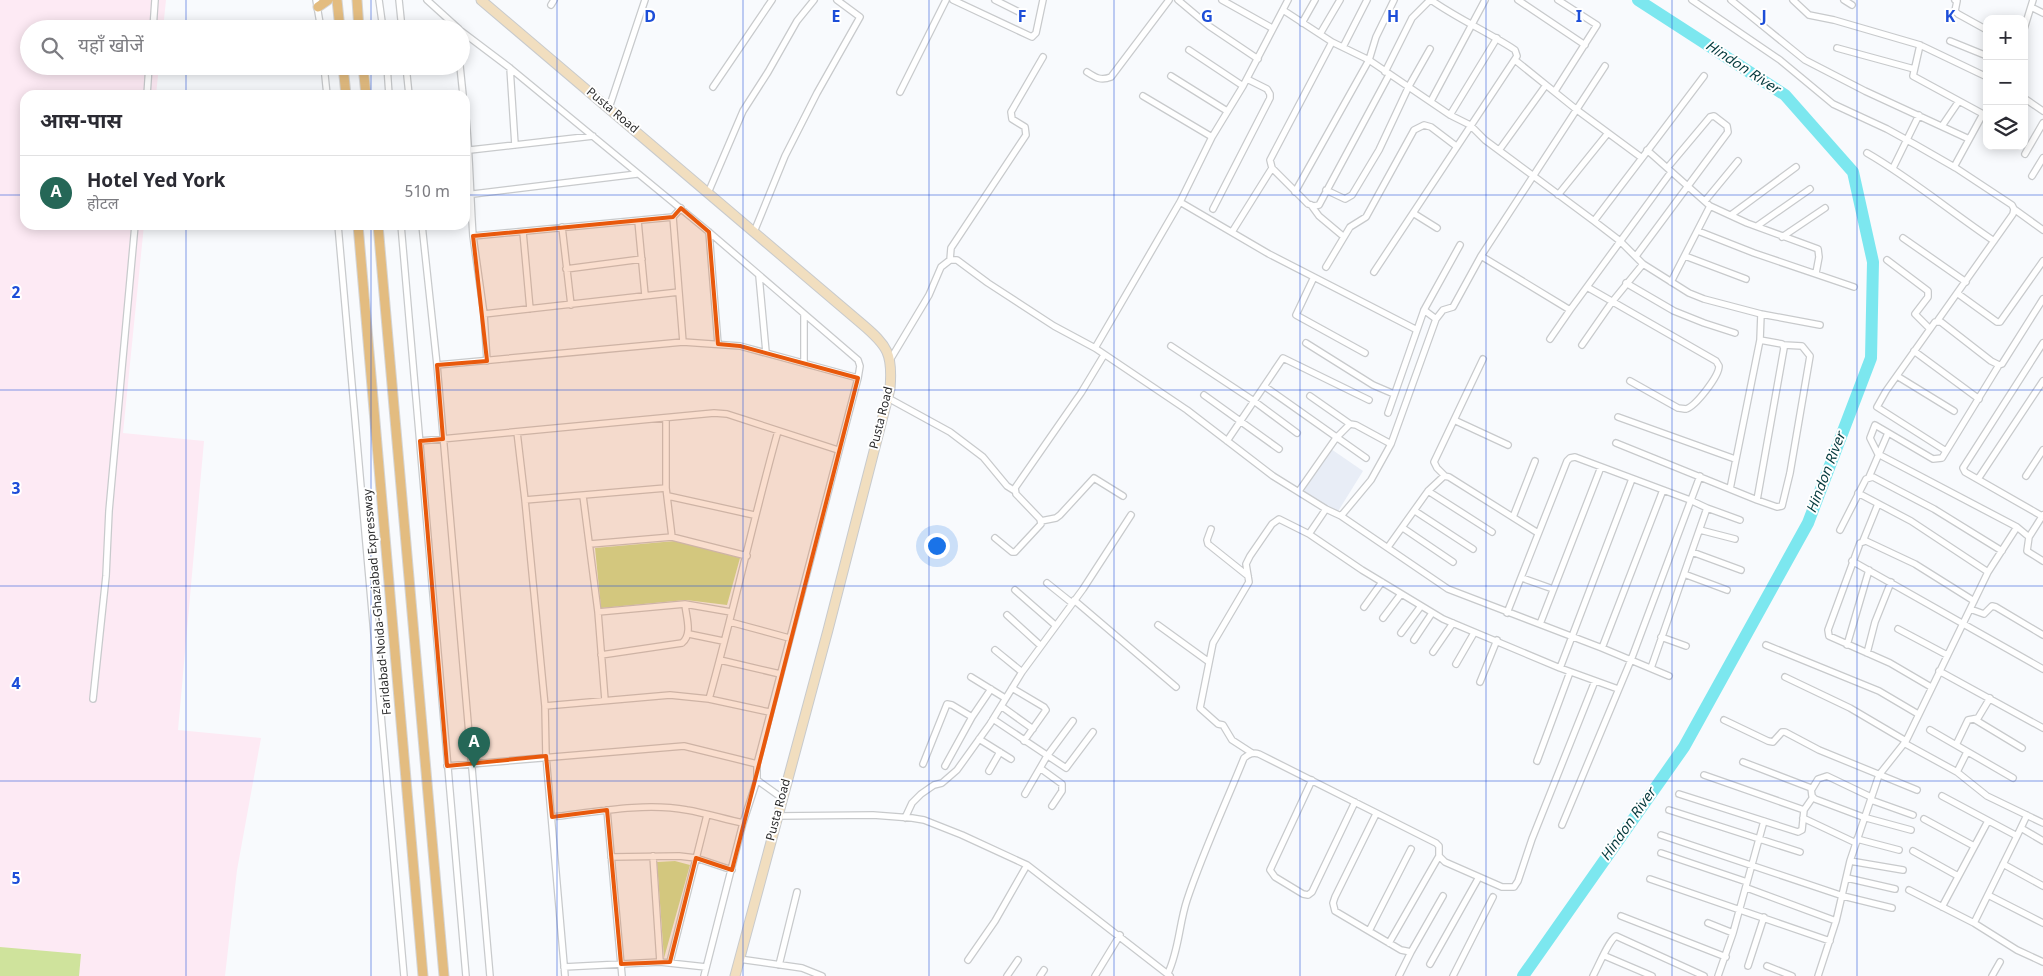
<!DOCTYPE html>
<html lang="hi">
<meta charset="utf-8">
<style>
body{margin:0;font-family:Georgia,"Noto Sans Devanagari",serif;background:#f7f7f7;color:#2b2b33}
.controls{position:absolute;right:15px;top:15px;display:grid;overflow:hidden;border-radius:10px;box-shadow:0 2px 12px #0003}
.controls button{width:45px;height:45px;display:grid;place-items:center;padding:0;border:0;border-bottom:1px solid #e1e1e2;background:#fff;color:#2b2b33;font:25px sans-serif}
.you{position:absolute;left:936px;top:545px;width:18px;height:18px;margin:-12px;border:4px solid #fff;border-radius:50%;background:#1a73e8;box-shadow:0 0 0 8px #1a73e833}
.badge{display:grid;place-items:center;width:32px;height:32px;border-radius:50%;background:#256757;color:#fff;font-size:16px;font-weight:700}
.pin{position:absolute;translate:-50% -41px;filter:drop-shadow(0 1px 2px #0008)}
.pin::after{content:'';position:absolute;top:26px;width:18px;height:15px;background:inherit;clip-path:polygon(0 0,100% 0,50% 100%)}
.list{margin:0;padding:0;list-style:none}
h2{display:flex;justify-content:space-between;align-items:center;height:65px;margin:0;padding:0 20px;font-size:21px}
h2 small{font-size:16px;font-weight:400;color:#7c7c81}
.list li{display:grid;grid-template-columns:32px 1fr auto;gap:15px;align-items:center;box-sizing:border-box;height:75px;padding:0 20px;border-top:1px solid #e1e1e2}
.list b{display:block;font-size:19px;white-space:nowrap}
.list p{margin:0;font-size:16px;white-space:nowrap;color:#7c7c81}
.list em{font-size:16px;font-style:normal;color:#7c7c81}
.icon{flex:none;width:28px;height:28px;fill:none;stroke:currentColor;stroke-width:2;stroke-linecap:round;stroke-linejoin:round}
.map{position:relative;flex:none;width:2043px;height:976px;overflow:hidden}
.search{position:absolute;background:#fff;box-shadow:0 2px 12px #0003;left:20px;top:20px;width:450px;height:55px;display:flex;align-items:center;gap:12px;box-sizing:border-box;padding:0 18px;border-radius:28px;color:#7c7c81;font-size:19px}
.panel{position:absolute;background:#fff;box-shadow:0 2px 12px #0003;left:20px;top:90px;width:450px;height:140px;border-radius:15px}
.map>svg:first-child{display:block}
</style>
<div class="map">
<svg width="2043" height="976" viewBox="0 0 2043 976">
<rect width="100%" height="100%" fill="#f8fafd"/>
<path fill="#fdeaf4" d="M0,0H166L163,29H29V66H159L156,95H25V225H144L123,433L204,441L178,730L261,738L237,870L225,976H0Z"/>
<path fill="#e8edf6" d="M1331,449L1363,471L1337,513L1303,492Z"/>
<path fill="#cfe39c" d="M675,541L740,558L727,605L686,600L601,608L595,548Z
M675,861L690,865L664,958L657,862Z
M0,947L81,954L79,976H0Z"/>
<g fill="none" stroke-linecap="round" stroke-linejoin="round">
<path stroke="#7ce7ef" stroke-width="12" d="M1523,976L1684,747L1808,523L1871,358L1873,262L1853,172L1785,95L1638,0"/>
<g stroke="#c8cacc" stroke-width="8">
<path id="street" d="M316,0L321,29
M379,0L383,29
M399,0L402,29
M427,0L459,29
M953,0L1032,37L1036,33L1043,0
M995,0L1021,13
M1178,0L1209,26L1258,59
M1222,0L1272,28
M1518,0L1585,45
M1692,0L1780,60L1833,104L1887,129L1916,145L1956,168L2012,205L2014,209L2013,214L1938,320
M1731,0L1805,60L1865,91L1969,139
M1793,0L1809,15L1834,20L1920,45L1987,77
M1844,0L1852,5
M1955,0L1957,1L1955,11L1958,14L1987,30
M551,5L554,0
M2031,7L2043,13
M1283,10L1332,42L1369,60L1450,115L1470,125L1485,140L1594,221L1620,241L1643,264L1689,293L1704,299L1761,314L1820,325
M1302,23L1315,0
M153,29L155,0
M2024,29L2033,0
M461,31L510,68L709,232L858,360L860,366L858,378L757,764V780L782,798
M1320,34L1340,0
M1950,41L1987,56
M1332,42L1270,160L1272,168L1308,204L1314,206L1319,205L1389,75
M1920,45L1913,76L1983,114L1954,167
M1343,47L1367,0
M1837,48L1914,69
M1189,50L1243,86
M1515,60L1577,110L1642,158L1704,76
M324,66L327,95
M387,66L389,95
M406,66L409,95
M460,66L463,95
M510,68L515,145
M1087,72C1096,78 1101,81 1111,77L1169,0
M1385,72L1412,18L1430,0
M1171,76L1227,111
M713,87L772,0
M1555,91L1597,25L1558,0
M900,92L946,0
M147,95L149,66
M1143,96L1212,137
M2024,98L2043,111
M1431,101L1485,0
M609,108L645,0
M465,109C470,152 470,194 473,236
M1450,115L1497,38
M1942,126L1959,101
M1500,149L1546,85
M470,150L593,136
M1647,150L1710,206L1747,223L1818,249L1819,257L1816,273
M1867,153C1912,179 1951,212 1994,241
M2025,154L2043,123
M1893,168L1919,115
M2032,176L2043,158
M1326,190L1345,199L1352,195L1379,150L1409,86L1430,49
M1295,192L1369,60L1376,37L1394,0
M708,193L743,111L768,72L797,21L814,0
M465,195L637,174
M1558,195L1608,133
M1705,201L1738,161
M1180,202L1269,254L1417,330
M1311,205L1319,216L1344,237
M681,208L673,217L683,342
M1213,209L1270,98V94L1267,89L1247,79
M2014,209L2043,230
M1413,213L1437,228
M1731,215L1796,167
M638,221L645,295
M1594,221L1642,158
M338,225L404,976
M401,225L466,976
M422,225L437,365L490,976
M1757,226L1810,189
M562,227L571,305
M1698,231L1754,253L1854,287
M523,232L530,309
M709,232L718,344
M754,232L785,156L817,93L860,17L837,0
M1232,232L1272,168
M1782,237L1825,208
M1903,238L1966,282
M1481,256L1570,310L1671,172
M1636,256L1728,132L1727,126L1714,116L1710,117L1668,167
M1685,256L1746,279
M950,260L951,248L1026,135L1025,127L1012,119L1011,112L1043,57
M1887,260L1928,291V297L1915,314L1930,329
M1326,267L1350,227L1366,217L1414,130L1424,125L1431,127L1456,146
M566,269L642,259
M1374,272L1517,56L1515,50C1488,32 1458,19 1431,0
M759,276L766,352
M1314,277L1296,315L1365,353
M1671,282L1710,206
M1626,283L1674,311L1704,323L1735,333
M1587,287L1716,361L1719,366C1719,376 1696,406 1686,409C1684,409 1680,408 1678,408L1630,381
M1957,293L1997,322H2000L2043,261
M1424,310L1436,319
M484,314L679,292
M804,314V362
M1550,339L1570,310
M1306,343L1373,385L1394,394
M1582,345L1612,302L1643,264
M1171,346L1254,401L1297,433
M1095,348L1180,202L1212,137L1243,86L1288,0
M1914,351L1979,399
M1483,359L1454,420L1508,445
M890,360L929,295L941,267L950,260H957L988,283L1054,326L1095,348L1187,410L1273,476L1326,509L1341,516L1448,589L1602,648L1669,676
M487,361L484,314L473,236L673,217
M437,365L683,342L740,346L858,378
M1897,376L1954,411
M1264,386L1366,458
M1204,395L1279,449
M1310,396L1350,424
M888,398L950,432L983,457L1007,486L1015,491
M1388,413L1424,310L1460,245
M1618,417L1735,459
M666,418V488L672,537
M517,432L525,500L545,706L546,756L565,976
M420,441L714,413L727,414L838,450
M1227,441L1283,358L1369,400
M1616,443L1757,500L1777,507L1782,506L1790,473L1810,356L1802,346L1784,345
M1946,451L1877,407L1886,391L1935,322H1941L1991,361L1999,365L2002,364L2043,299
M1445,476L1437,468L1434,462L1454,420
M2026,476L2043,450
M1869,477L1888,433
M1978,479L2043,381
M1730,489L1760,340L1761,314
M1299,491L1336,438L1350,424L1356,425L1391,444
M1428,491L1492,532
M583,496L598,612L605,700
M668,496L754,515
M525,500L666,488
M1757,500L1784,348L1782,344L1760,340
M1707,508L1740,520
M1415,511L1473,549
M1341,516L1371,480L1391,444L1436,319L1443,310L1453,307L1481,256L1605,66
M2042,516L1965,472L1963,468L2043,343
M1513,517L1535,461
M1041,521L1056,518L1060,515L1094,478L1123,496
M2017,527L2029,537L2027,551L2043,561
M1403,528L1453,562
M1211,529L1207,540L1208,544L1248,576
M1700,530L1735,539
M1840,530L1866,479L1873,477L1934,509L2002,551
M1309,534L1326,509
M2029,537L2043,515
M995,538L1012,552H1015L1041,524L1040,519L1016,494L1015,488L1081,393L1104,355
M1863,541L1878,504
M590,544L672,537L747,556
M1388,547L1428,491L1444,476L1449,477L1538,533
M1692,552L1741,570
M1852,561L2043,669
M1988,572L2017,527L1878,454L1870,438L1875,425L1933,459L1942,458L1999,365
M1684,574L1727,590
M1522,578L1553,589
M1047,583L1072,603
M1015,590L1055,625
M1074,600L1176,687
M1364,607L1382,582
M1970,609L1984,614L1992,606L1996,607L2043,635
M598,612L685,604L731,612
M1507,613L1567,461L1570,458L1575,457L1690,500L1707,508L1651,668
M1007,615L1041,646
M1383,618L1401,594
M730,622L789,638
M1540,624L1601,467
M1158,625L1209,662
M1898,629L1947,655
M1401,633L1421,606
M689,634L723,641
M1661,637L1686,646
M1414,640L1432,613
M1766,645L1879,691L1918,714
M1847,645L1869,570
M1602,648L1663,490
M995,650L1022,672
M1433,652L1453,623
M1867,653L1875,622L1891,582
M601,655L682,643C693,634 686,617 685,604
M720,660L780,674
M1456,664L1474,633
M1560,668L1632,479
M1939,671L2043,728
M971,677L1005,698
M1785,677L1850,708L1906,741
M1480,682L1497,640
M1931,687L1890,663L1829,636L1828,630L1860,543L1866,541L1915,564L1974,601
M1012,688L1044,707L1046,710L1024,741
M93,699L106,576L109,511L135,225
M709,699C734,610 753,520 778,431
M545,706L670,695L709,699L769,712
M1001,706L1033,729
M993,719L1066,768L1093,732
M1974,719L2022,748
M1724,720L1768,741L1773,742L1782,732H1785L1819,750L1917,790
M1930,730L2013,778
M979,739L1011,759
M1904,743L1957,772L1987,796L2043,823
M1956,745L1968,720L1978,718L1990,698
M1252,753L1232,740L1223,725L1218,724L1200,708L1213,643L1249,582L1246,564L1250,556L1272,524L1279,519L1309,534L1362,570L1443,619L1560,668L1618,689
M1537,761L1570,672
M1743,762L1811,788L1812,796L1815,799L1863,817L1911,830
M923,764L947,704L952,705L972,717
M447,766L684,746L757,764
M945,766L972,717L991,689
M1040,768L1062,784V791L1052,806
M989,771L1000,752
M1957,772L1967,752
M1704,775L1804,810
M1312,780L1270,870L1275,877L1303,894L1308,895L1312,892L1355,802
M1812,789L1818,779L1827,776L1871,797
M1025,794L1047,756L1073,721
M1679,794L1798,832L1802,830L1804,810L1813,797
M1942,796L2017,836L2027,815
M1871,800L1913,815
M607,810L622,976
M1669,810L1800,852
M1376,814L1335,897L1333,903L1335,911L1401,950L1411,952L1443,896
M777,816L873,815L912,818L924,820L962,835L1027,865L1170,976
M552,817C594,812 645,802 687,810C705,813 724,819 743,823
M905,818L912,803L921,794L934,785L942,783L957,770L990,724L1022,672L1083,589L1131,515
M1803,818L1856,843
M1924,819L1974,846
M1562,825L1631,660L1700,476
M2021,828L2043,841
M1661,835L1843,896L1892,908
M1857,839L1899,850
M1913,851L1958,876
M1661,853L1747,882
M653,856L660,962
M611,857L679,856L696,858L732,870
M1850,861L1903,870
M2003,864L2043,886
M1847,878L1895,889
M1650,879L1830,941
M1747,888L1836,921L1850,861L1879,775L1906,741L1988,572L1911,521L1858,493
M1909,890L1974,923L2017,950L2043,962
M1988,895L2043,923
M1942,907L1988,821
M1621,916L1726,957
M1708,923L1733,933
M1974,923L2017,836
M1369,931L1411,849
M1389,943L1439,856
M1605,956L1652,976
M739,959L802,968L822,976
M968,960L995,921L1027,865
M670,962L707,815
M1430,964L1479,877
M779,965L797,892
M1748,966L1764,917
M1767,966L1792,976
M564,967L660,962L706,967
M1168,973C1179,950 1179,924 1187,900C1203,852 1225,805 1244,758C1249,754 1253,752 1259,754L1436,843L1439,846V856L1445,862L1502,887H1514L1518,881L1532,839L1595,681
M704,976L743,823L757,780
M1007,976L1018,960
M1040,976L1044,970
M1095,976L1120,935
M1399,976L1411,952
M1453,976L1493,897
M1593,976C1598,967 1609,940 1616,936L1704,976
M1718,976L1733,933L1764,821
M1818,976L1836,921
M1992,976L2000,962"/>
</g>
<g stroke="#c8cacc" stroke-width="11">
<path id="secondary" d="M481,0L862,324C888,346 893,354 890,389L828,630L735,976"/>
</g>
<g stroke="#d5d5d5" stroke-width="11">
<path id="primary" d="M337,0L340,29
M357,0L359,29
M318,7L328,0
M343,66L346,95
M363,66L366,95
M358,225L423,976
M378,225L444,976"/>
</g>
<use href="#street" stroke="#fff" stroke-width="5.5"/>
<use href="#secondary" stroke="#f1debf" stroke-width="9"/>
<use href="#primary" stroke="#e3bc80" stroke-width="9"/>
</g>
<path fill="#e8590c" fill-opacity="0.2" stroke="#e8590c" stroke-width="4" stroke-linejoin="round" d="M681,208L709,232L718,344L740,346L858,378L732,870L696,858L670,962L621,964L607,810L552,817L546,756L447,766L420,441L443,439L437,365L487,361L473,236L673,217Z"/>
<path fill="none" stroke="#1d4ed8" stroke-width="1" stroke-opacity="0.55" d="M186,0V29M371,0V29M557,0V976M743,0V976M929,0V976M1114,0V976M1300,0V976M1486,0V976M1672,0V976M1857,0V976M186,66V95M371,66V95M0,195H25M465,195H2043M186,225V976M371,225V976M0,390H2043M0,586H2043M0,781H2043"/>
<g text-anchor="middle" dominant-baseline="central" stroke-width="4" stroke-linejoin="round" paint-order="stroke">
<g font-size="12" fill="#2c2c2d" stroke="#fff">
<text transform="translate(612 111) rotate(40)">Pusta Road</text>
<text transform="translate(882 418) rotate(-76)">Pusta Road</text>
<text transform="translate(378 602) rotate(-95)">Faridabad-Noida-Ghaziabad Expressway</text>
<text transform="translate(779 810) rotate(-75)">Pusta Road</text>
</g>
<g font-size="14" font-style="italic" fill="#043a3d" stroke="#fff">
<text transform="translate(1742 68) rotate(33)">Hindon River</text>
<text transform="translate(1827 473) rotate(-69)">Hindon River</text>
<text transform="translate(1629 825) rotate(-55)">Hindon River</text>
</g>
</g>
<g font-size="16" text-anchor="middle" font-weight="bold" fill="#1d4ed8" stroke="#fff" stroke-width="4" stroke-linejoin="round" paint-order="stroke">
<text x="650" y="22">D</text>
<text x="836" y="22">E</text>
<text x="1022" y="22">F</text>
<text x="1207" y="22">G</text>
<text x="1393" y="22">H</text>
<text x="1579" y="22">I</text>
<text x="1764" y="22">J</text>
<text x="1950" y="22">K</text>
<text x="16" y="298">2</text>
<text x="16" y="494">3</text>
<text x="16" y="689">4</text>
<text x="16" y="884">5</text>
</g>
</svg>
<div class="controls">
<button>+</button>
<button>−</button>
<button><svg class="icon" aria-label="layers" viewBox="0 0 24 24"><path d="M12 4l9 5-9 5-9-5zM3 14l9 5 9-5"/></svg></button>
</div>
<div class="you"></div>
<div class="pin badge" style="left:474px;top:768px">A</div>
<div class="search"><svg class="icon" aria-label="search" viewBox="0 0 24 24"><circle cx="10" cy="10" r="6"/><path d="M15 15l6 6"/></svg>यहाँ खोजें</div>
<section class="panel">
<h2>आस-पास<small></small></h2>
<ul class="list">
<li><span class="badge">A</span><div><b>Hotel Yed York</b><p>होटल</p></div><em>510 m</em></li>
</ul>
</section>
</div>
